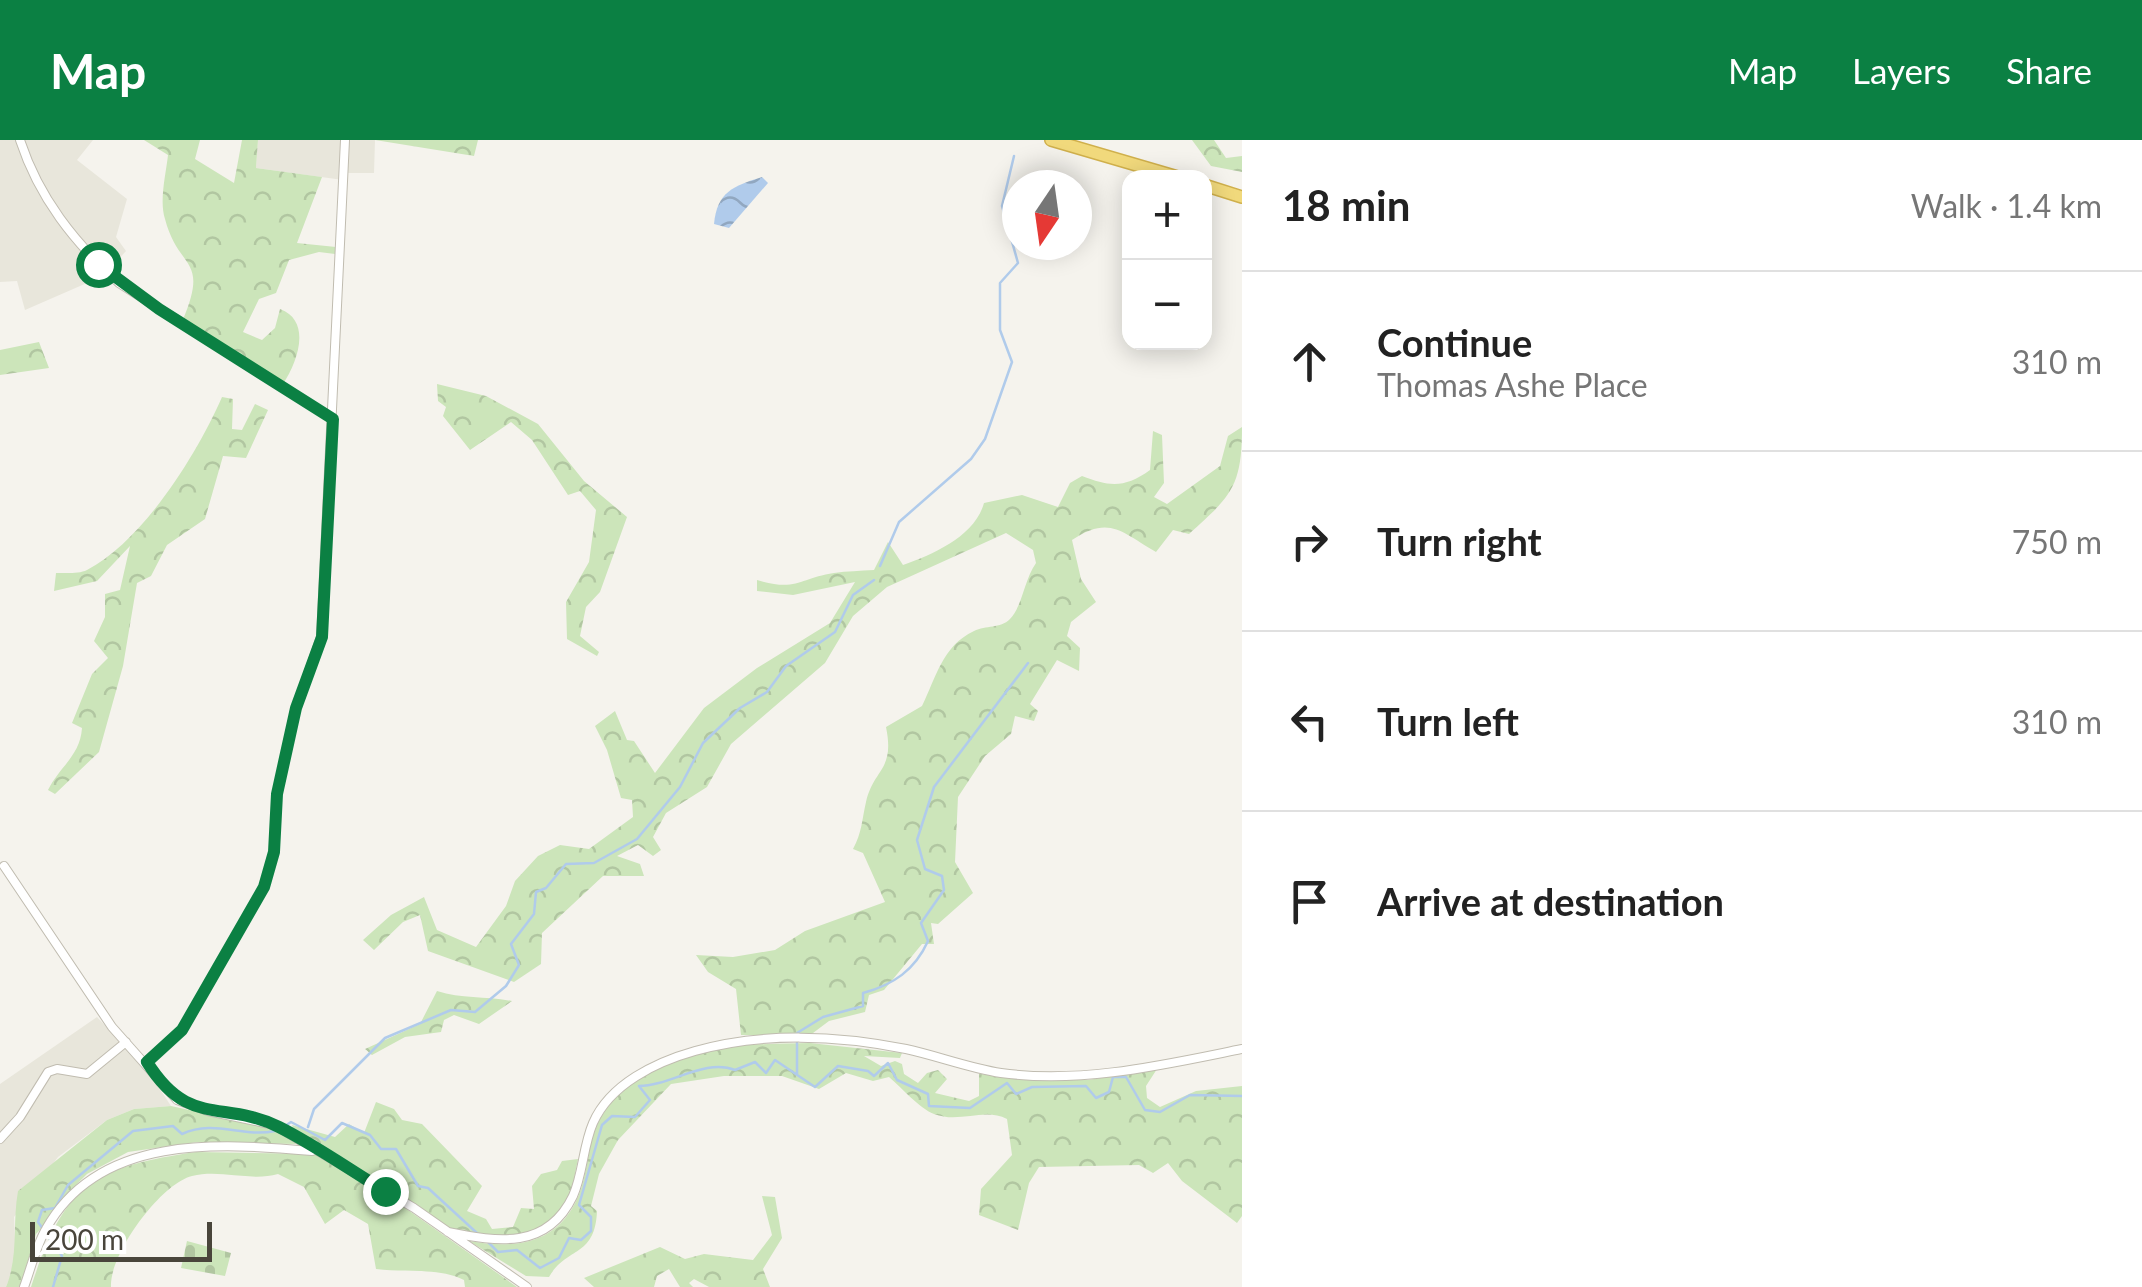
<!DOCTYPE html>
<meta charset="utf-8">
<style>
body{margin:0;font-family:Lato,sans-serif;background:#f2f2f2;color:#222}
.controls{position:absolute;right:30px;top:30px;display:grid;overflow:hidden;border-radius:20px;box-shadow:0 5px 25px #0003}
.controls button{width:90px;height:90px;display:grid;place-items:center;padding:0;border:0;border-bottom:2px solid #e0e0e0;background:#fff;color:#222;font:50px sans-serif}
.compass{position:absolute;left:1002px;top:30px;width:90px;height:90px;border-radius:50%;background:#fff;box-shadow:0 5px 25px #0003;rotate:193deg}
.scale{position:absolute;left:30px;bottom:25px;width:182px;box-sizing:border-box;padding-left:10px;border:5px solid #49453b;border-top:0;font-size:28px;line-height:35px;white-space:nowrap;color:#49453b;-webkit-text-stroke:8px #fff;paint-order:stroke}
.stop{position:absolute;width:30px;height:30px;margin:-22px;border:8px solid #0b8043;border-radius:50%;background:#fff}
.stop.end{background:#0b8043;border-color:#fff;box-shadow:0 2px 10px #0008}
.list{margin:0;padding:0;list-style:none}
h2{display:flex;justify-content:space-between;align-items:center;height:130px;margin:0;padding:0 40px;font-size:42px}
h2 small{font-size:32px;font-weight:400;color:#767676}
.list li{display:grid;grid-template-columns:65px 1fr auto;gap:30px;align-items:center;box-sizing:border-box;height:180px;padding:0 40px;border-top:2px solid #e0e0e0}
.list b{display:block;font-size:38px;white-space:nowrap}
.list p{margin:0;font-size:32px;white-space:nowrap;color:#767676}
.list em{font-size:32px;font-style:normal;color:#767676}
.icon{flex:none;width:55px;height:55px;fill:none;stroke:currentColor;stroke-width:2;stroke-linecap:round;stroke-linejoin:round}
.map{position:relative;flex:none;width:1242px;height:1147px;overflow:hidden}
header{display:flex;align-items:center;gap:60px;box-sizing:border-box;height:140px;padding:0 50px;background:#0b8043;color:#fff}
header strong{font-size:48px}
nav{display:flex;gap:55px;margin-inline-start:auto;font-size:35px}
main{display:flex}
aside{flex:1;background:#fff}
.map>svg:first-child{display:block}
</style>
<header>
<strong>Map</strong>
<nav><a>Map</a><a>Layers</a><a>Share</a></nav>
</header>
<main>
<div class="map">
<svg width="1242" height="1147" viewBox="0 0 1242 1147">
<defs>
<pattern id="forest-crowns" width="20" height="18" patternUnits="userSpaceOnUse" patternTransform="scale(2.5)"><rect width="20" height="18" fill="#cce5ba"/><path d="M2 6a3 3 0 1 1 6 0M12 15a3 3 0 1 1 6 0" fill="none" stroke="#b1c6a1"/></pattern>
<pattern id="cemetery-stones" width="16" height="16" patternUnits="userSpaceOnUse" patternTransform="scale(2.5)"><rect width="16" height="16" fill="#cce5ba"/><path d="M2 7V4a2 2 0 0 1 4 0v3zM10 15v-3a2 2 0 0 1 4 0v3z" fill="#b1c6a1"/></pattern>
<pattern id="water-waves" width="16" height="10" patternUnits="userSpaceOnUse" patternTransform="scale(2.5)"><rect width="16" height="10" fill="#b0cbeb"/><path d="M0 5q4-4 8 0t8 0" fill="none" stroke="#91a7c0"/></pattern>
</defs>
<rect width="100%" height="100%" fill="#f5f3ed"/>
<path fill="#e8e6db" d="M0,0H93L77,20L127,59L116,97L126,111L103,136L25,170L17,141L0,142Z
M258,0H375L374,33H344L343,40L256,28Z
M97,877L148,931L171,966L134,969L107,980L58,1017L14,1077L16,1122L6,1147H0V944Z"/>
<path fill="url(#forest-crowns)" d="M144,0H200L195,19L234,43L242,0H258L256,28L322,37L297,103L336,107L335,114L319,112L289,120L276,153L259,159L243,192L262,200L275,188L280,169C312,181 298,221 283,244L182,182C210,116 179,132 165,79C159,61 166,34 168,15Z
M375,0H478L474,16Z
M1192,0H1214L1226,18L1242,16V32L1211,26Z
M39,202L49,228L0,235V210Z
M437,244L486,256L538,284L584,341L627,377L600,452L586,467L580,496L599,512L597,516L567,499L566,462L589,422L596,370L580,351L568,355L532,300L511,282L470,310L443,276L446,267L438,261Z
M222,257L233,259L232,289L242,290L255,264L268,270L246,318L223,316L205,379L167,405L151,436L137,443L123,526L99,612L55,654L48,650C60,626 80,616 82,588L72,583L92,534L108,518L94,501L105,477V454L120,450L130,406L97,441L54,451L56,433C66,433 79,434 87,430C144,400 197,314 222,257Z
M1242,287C1242,347 1231,356 1189,394L1173,390L1156,412C1121,392 1110,375 1072,400L1081,439L1096,462L1071,482L1067,496L1080,508L1079,531L1057,520L1030,564L1038,571L1034,581L1015,576L1011,594L985,616L958,657L955,722L973,753L938,784L931,783L934,804H922L884,850L869,855L865,872L829,881L809,896L741,895L736,849L708,832L696,815L733,817L775,810L805,791L885,762L863,713L853,709C862,693 862,679 866,662C874,628 895,631 886,587L922,566C936,538 942,506 974,491C986,485 1000,489 1010,479C1023,465 1024,440 1036,423L1033,410L1006,393L887,447L853,476L825,523L731,604L707,647L666,673L653,697L661,710L653,716L638,705L617,716L640,724L644,736H603L542,793L541,824L514,842L428,811L420,775L403,782L374,810L363,800L391,775L424,757L437,790L476,807L506,766L515,741L538,716L560,705L589,709L633,677L632,660L621,658L607,610L595,586L615,571L627,600L634,601L655,633L704,568L757,528L830,483L855,442L793,455L757,451V440C797,452 800,438 834,433C847,431 860,431 874,430L888,402L903,425C934,414 975,396 984,363L1022,355L1058,367L1070,343L1082,336C1110,347 1125,348 1150,330L1153,291L1162,295L1164,343L1154,357L1167,364L1220,326L1228,296Z
M437,851C462,859 486,856 512,861L479,884L454,875L444,880L441,892L405,897L372,915L365,909L420,884Z
M810,903L902,913L900,918L864,916L881,926L895,921L902,924L904,934L918,943L927,933L938,930L947,939L935,953L969,961L979,956V934L1088,940L1157,929L1146,946L1147,958L1160,967L1196,951L1242,946V1076L1237,1083L1182,1041L1168,1023L1153,1033L1139,1025L1039,1027L1029,1043L1018,1090L979,1075L981,1049L1012,1015L1007,979C984,967 960,984 934,974C919,968 902,948 889,937L873,941L846,933L819,949L782,936H724L671,944L618,1000L599,1034L591,1066L597,1071C595,1118 567,1106 549,1137L526,1136L469,1101C515,1109 557,1105 578,1057C588,1034 587,1006 598,983C606,965 628,944 645,933C692,903 757,904 810,903Z
M376,962L394,969L402,980L422,984L482,1046L467,1071L486,1079L492,1089L513,1087L521,1068L534,1069L532,1046L541,1034L557,1030L562,1021L578,1019L571,1054L550,1086L524,1096L490,1097L452,1089L294,991L292,985L335,997L349,984L364,993Z
M171,966L271,988L297,1004L198,1002L128,1012L87,1034L66,1055L61,1068L36,1094L20,1147H6C19,1115 12,1085 18,1051L107,980L134,969Z
M196,1012L316,1014L408,1070L517,1147H465L464,1140C438,1127 406,1133 376,1129L368,1084L344,1070L325,1084L304,1047L278,1034C251,1042 221,1029 192,1036C160,1044 109,1115 111,1147H31C64,1045 92,1027 196,1012Z
M762,1056L775,1057L782,1098L763,1129L770,1147H709L694,1139L689,1143L693,1147H680L669,1129L657,1136L654,1147H594L584,1138L660,1107L685,1119L704,1114L753,1120L772,1095Z"/>
<path fill="url(#cemetery-stones)" d="M187,1101L231,1113L225,1136L181,1128Z"/>
<path fill="url(#water-waves)" d="M762,37L768,43L729,88L714,84C717,52 733,46 762,37Z"/>
<g fill="none" stroke-linecap="round" stroke-linejoin="round">
<path stroke="#b0cbeb" stroke-width="2.5" d="M880,426L899,382L971,319L985,299L1012,222L1000,190V143L1018,123L1002,66L1014,16
M797,934V893L823,877L863,866V853C893,845 915,830 928,801L921,783L944,750L942,736L925,729L917,700L934,647L1028,523
M308,987L314,969L385,898L451,870L475,872L506,846L519,825L511,804L534,774L536,752L546,748L566,724L594,723L637,699L680,647L703,603L740,568L767,552L786,526L835,492L853,455L874,440
M282,988L291,982L325,1000L342,983L370,995L381,1009H396L418,1046L428,1048L478,1094
M488,1102L498,1112L517,1110L540,1128L559,1118L569,1098L581,1100L591,1091V1077L579,1065L602,985L612,976L635,977L650,960L639,946C670,946 705,918 735,930L755,922L766,933L775,920L815,947L838,926L868,931L874,936L888,923L897,940L928,954L929,966L970,968L1007,943L1016,954L1032,947L1086,946L1096,958L1109,952L1113,937H1126L1145,970L1160,972L1190,955L1242,956
M53,1147L62,1116L38,1082L42,1070L55,1068L68,1045L133,991L173,986L182,994C215,979 242,998 275,991"/>
<g stroke="#c0bcb0" stroke-width="10">
<path id="minor" d="M20,0C39,58 74,102 119,143L333,279
M4,726L112,887L177,960L208,971L274,985L414,1068L527,1147
M147,921L182,890L264,747L274,711L277,654L296,569L321,497L345,0
M0,999L20,977L48,932L57,929L87,934L126,902
M448,1092C498,1102 547,1110 573,1056C583,1034 583,1006 593,983C610,944 656,922 695,911C762,892 838,895 906,909C938,916 969,928 1001,933C1082,944 1163,925 1242,909
M24,1147C31,1128 36,1106 46,1089C99,994 218,1003 312,1011"/>
</g>
<g stroke="#d0b04c" stroke-width="14">
<path id="highway" d="M1051,0L1181,38
M1204,45L1242,57"/>
</g>
<use href="#minor" stroke="#fff" stroke-width="8"/>
<use href="#highway" stroke="#f1d97c" stroke-width="11"/>
</g>
<g fill="none" stroke-linecap="round" stroke-linejoin="round">
<path stroke="#0b8043" stroke-width="12" d="M98,124L159,169L333,279L322,497L296,568L277,654L274,712L264,747L182,890L147,922C189,989 222,959 279,987C315,1005 350,1030 385,1051"/>
</g>
</svg>
<div class="controls">
<button>+</button>
<button>−</button>
</div>
<svg class="compass" viewBox="-18 -18 36 36"><path d="M0-13l5 13h-10z" fill="#e53935"/><path d="M0 13l5-13h-10z" fill="#767676"/></svg>
<div class="scale">200 m</div>
<div class="stop" style="left:98px;top:124px"></div>
<div class="stop end" style="left:385px;top:1051px"></div>
</div>
<aside>
<h2>18 min<small>Walk · 1.4 km</small></h2>
<ul class="list">
<li><svg class="icon" aria-label="ahead" viewBox="0 0 24 24"><path d="M12 20V5M6 11l6-6 6 6"/></svg><div><b>Continue</b><p>Thomas Ashe Place</p></div><em>310 m</em></li>
<li><svg class="icon" aria-label="right" viewBox="0 0 24 24"><path d="M7 20v-9h11M14 6l5 5-5 5"/></svg><div><b>Turn right</b></div><em>750 m</em></li>
<li><svg class="icon" aria-label="left" viewBox="0 0 24 24"><path d="M17 20v-9H6M10 6l-5 5 5 5"/></svg><div><b>Turn left</b></div><em>310 m</em></li>
<li><svg class="icon" aria-label="arrive" viewBox="0 0 24 24"><path d="M6 21V4h12l-3 4 3 4H6"/></svg><div><b>Arrive at destination</b></div></li>
</ul>
</aside>
</main>
